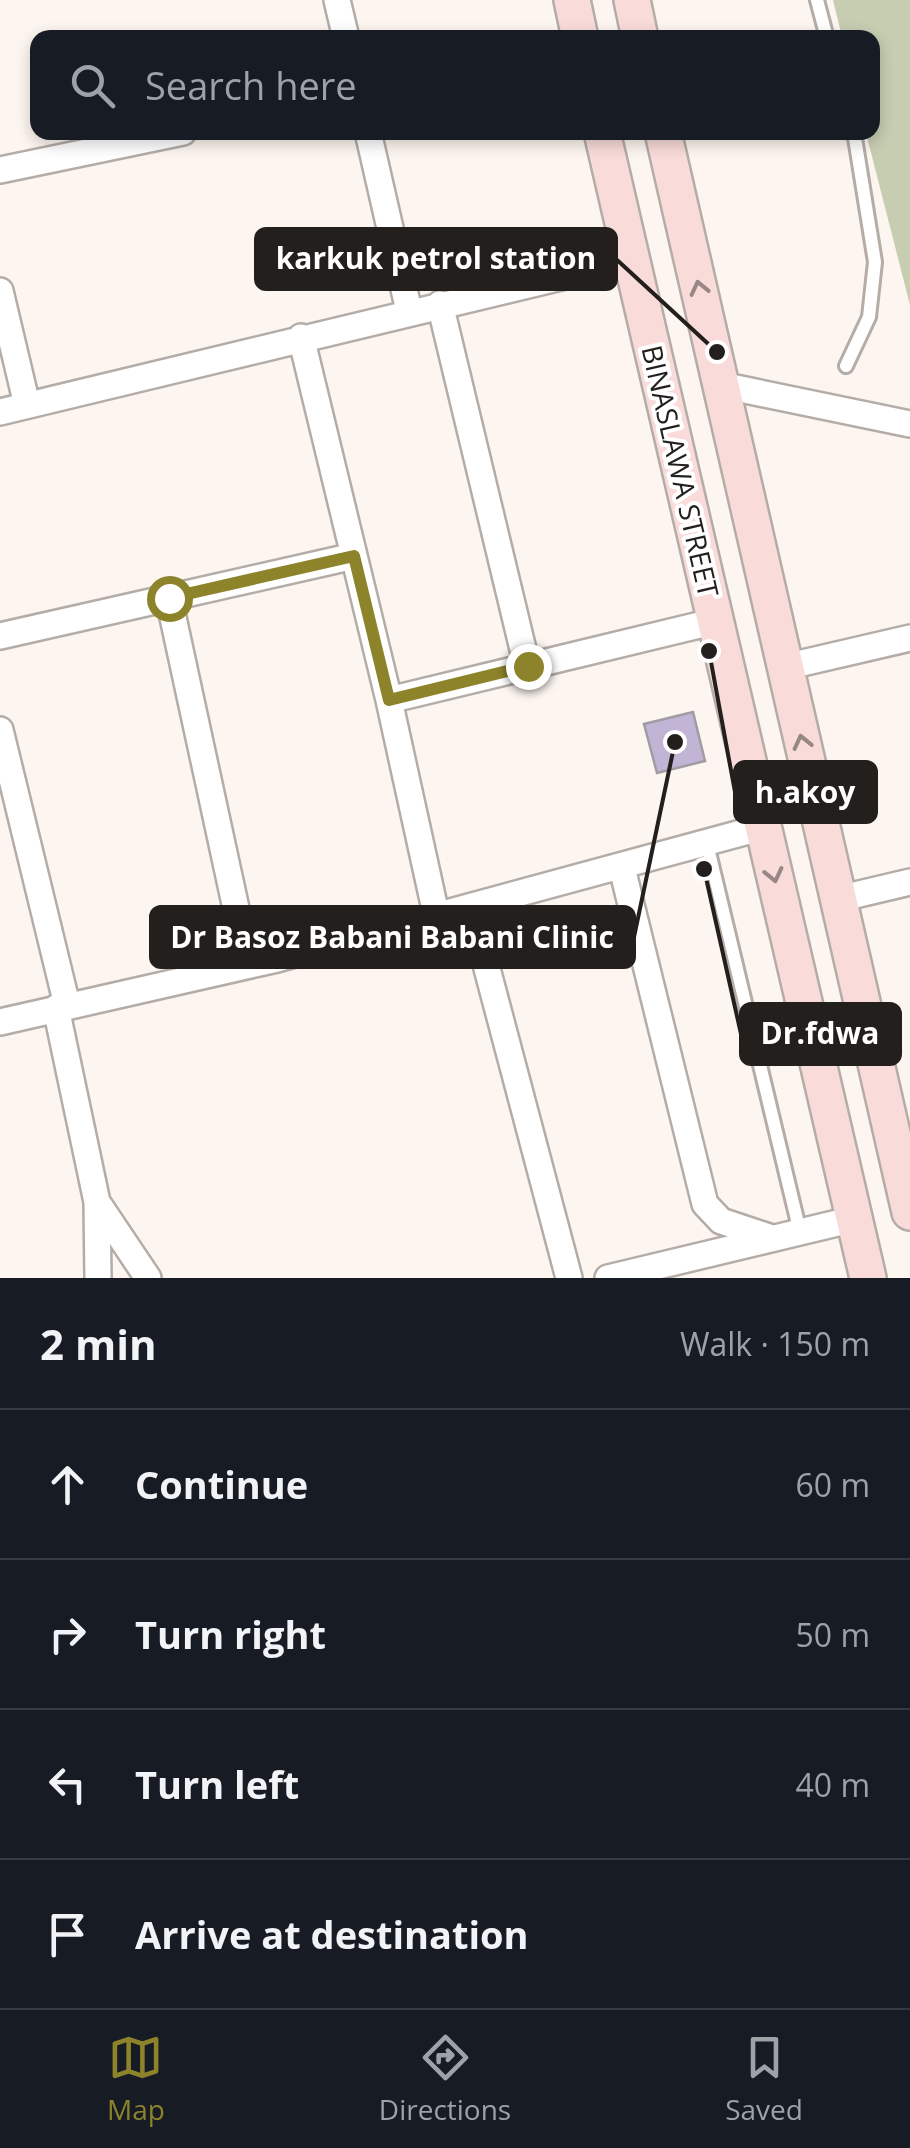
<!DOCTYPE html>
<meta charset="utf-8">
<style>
body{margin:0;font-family:"Open Sans",sans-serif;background:#242831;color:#f1f3f6}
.stop{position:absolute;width:30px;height:30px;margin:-22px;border:8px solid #8c832a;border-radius:50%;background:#fff}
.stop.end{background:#8c832a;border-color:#fff;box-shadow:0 2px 10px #0008}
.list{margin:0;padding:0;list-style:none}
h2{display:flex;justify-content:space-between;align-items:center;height:130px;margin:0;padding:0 40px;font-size:42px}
h2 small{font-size:32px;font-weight:400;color:#9ea1a6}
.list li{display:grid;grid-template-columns:65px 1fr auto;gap:30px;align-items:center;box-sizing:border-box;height:150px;padding:0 40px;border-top:2px solid #363941}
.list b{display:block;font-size:38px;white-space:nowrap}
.list em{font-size:32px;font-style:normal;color:#9ea1a6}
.icon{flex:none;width:55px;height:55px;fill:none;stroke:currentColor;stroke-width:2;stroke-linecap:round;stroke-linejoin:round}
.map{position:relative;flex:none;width:910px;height:1278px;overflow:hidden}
.search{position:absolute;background:#171b24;box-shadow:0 5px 15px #0003;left:30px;right:30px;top:30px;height:110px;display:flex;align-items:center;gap:25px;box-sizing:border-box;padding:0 35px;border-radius:20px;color:#9ea1a6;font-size:38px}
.sheet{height:730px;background:#171b24}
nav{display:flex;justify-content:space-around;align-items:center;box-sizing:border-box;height:140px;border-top:2px solid #363941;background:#171b24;font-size:28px;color:#9ea1a6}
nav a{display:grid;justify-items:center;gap:5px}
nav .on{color:#8c832a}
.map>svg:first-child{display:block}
</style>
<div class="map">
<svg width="910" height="1278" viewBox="0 0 910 1278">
<rect width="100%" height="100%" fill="#fdf5ef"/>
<path fill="#c6cdb1" d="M833,0H910V305L866,133L872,132V38L842,37Z"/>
<path fill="#c2b4d4" stroke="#9f9ca4" stroke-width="2.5" d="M693,712L705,761L657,773L644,724Z"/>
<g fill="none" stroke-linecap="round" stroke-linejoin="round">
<g stroke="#b4aca7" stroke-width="18">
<path id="service" d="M817,0L827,38
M846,366L869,317L875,262L854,132
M707,844L800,1232"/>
</g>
<g stroke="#b4aca7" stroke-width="30">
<path id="minor" d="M337,0L346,38
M368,132L409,311
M0,170L183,132
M0,291L27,405
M440,304L527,666
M301,337L389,700L436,914
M721,385L910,424
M0,412L632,260
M169,599L248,964
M0,636L354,556
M785,667L910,638
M389,700L716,621
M0,730L67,1005
M622,868L705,1204L721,1221L772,1238
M838,899L910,882
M471,908L569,1278
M56,1008L97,1202L98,1278
M0,1022L277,959L763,827
M97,1202L148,1278
M608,1278L854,1219"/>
</g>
<g stroke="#b4aca7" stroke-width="40">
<path id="secondary" d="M572,0L580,38
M632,0L640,38
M602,132L868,1278
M663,132L910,1212"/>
</g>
<use href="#service" stroke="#fff" stroke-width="12"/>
<use href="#minor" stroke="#fff" stroke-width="25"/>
<use href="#secondary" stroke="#f9dcd9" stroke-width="35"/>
</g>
<defs><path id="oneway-chevron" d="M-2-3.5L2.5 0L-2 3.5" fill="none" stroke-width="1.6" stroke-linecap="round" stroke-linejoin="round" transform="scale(2.5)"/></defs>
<g stroke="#988784">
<use href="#oneway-chevron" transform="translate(699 288) rotate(-103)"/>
<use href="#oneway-chevron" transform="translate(802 742) rotate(-103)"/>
<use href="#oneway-chevron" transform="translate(774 875) rotate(77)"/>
</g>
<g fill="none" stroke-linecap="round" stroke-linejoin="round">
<path stroke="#8c832a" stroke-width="12" d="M169,598L354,556L389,700L528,666"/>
</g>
<g text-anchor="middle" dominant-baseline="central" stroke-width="8" stroke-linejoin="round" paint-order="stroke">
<g font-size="28" fill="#221f1d" stroke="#fff">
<text transform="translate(681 471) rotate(77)">BINASLAWA STREET</text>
</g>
</g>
<path fill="none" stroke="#221f1d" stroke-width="4" d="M717 352L616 259M709 651L735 792M675 742L634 937M704 869L741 1034"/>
<g fill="#221f1d" stroke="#fff" stroke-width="4">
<circle cx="717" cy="352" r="10"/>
<circle cx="709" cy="651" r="10"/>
<circle cx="675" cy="742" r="10"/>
<circle cx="704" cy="869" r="10"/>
</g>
<g fill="#221f1d" stroke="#221f1d" stroke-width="4">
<rect x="256" y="229" width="360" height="60" rx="10"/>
<rect x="735" y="762" width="141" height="60" rx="10"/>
<rect x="151" y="907" width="483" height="60" rx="10"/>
<rect x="741" y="1004" width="159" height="60" rx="10"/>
</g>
<g font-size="30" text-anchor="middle" font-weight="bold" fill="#fff">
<text x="436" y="269">karkuk petrol station</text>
<text x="805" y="803">h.akoy</text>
<text x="392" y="948">Dr Basoz Babani Babani Clinic</text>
<text x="820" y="1044">Dr.fdwa</text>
</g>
</svg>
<div class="stop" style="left:169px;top:598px"></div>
<div class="stop end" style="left:528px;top:666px"></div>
<div class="search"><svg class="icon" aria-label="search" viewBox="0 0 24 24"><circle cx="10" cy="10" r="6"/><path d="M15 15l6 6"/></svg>Search here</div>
</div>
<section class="sheet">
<h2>2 min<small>Walk · 150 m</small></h2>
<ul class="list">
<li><svg class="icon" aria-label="ahead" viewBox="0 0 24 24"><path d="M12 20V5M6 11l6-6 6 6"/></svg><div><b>Continue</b></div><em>60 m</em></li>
<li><svg class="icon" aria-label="right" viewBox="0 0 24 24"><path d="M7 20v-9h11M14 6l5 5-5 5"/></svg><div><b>Turn right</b></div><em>50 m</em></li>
<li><svg class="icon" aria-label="left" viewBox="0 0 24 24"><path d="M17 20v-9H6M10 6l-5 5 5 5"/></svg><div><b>Turn left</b></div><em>40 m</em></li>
<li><svg class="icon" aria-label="arrive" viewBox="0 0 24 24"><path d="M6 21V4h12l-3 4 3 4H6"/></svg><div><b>Arrive at destination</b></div></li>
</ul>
</section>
<nav>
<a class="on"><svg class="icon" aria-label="map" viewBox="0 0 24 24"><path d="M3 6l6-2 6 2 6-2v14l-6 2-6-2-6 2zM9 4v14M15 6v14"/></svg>Map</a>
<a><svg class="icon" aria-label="directions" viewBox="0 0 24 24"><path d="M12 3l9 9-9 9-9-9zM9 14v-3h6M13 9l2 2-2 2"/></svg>Directions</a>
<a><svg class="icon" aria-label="saved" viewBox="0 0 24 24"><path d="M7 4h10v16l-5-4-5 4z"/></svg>Saved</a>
</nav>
